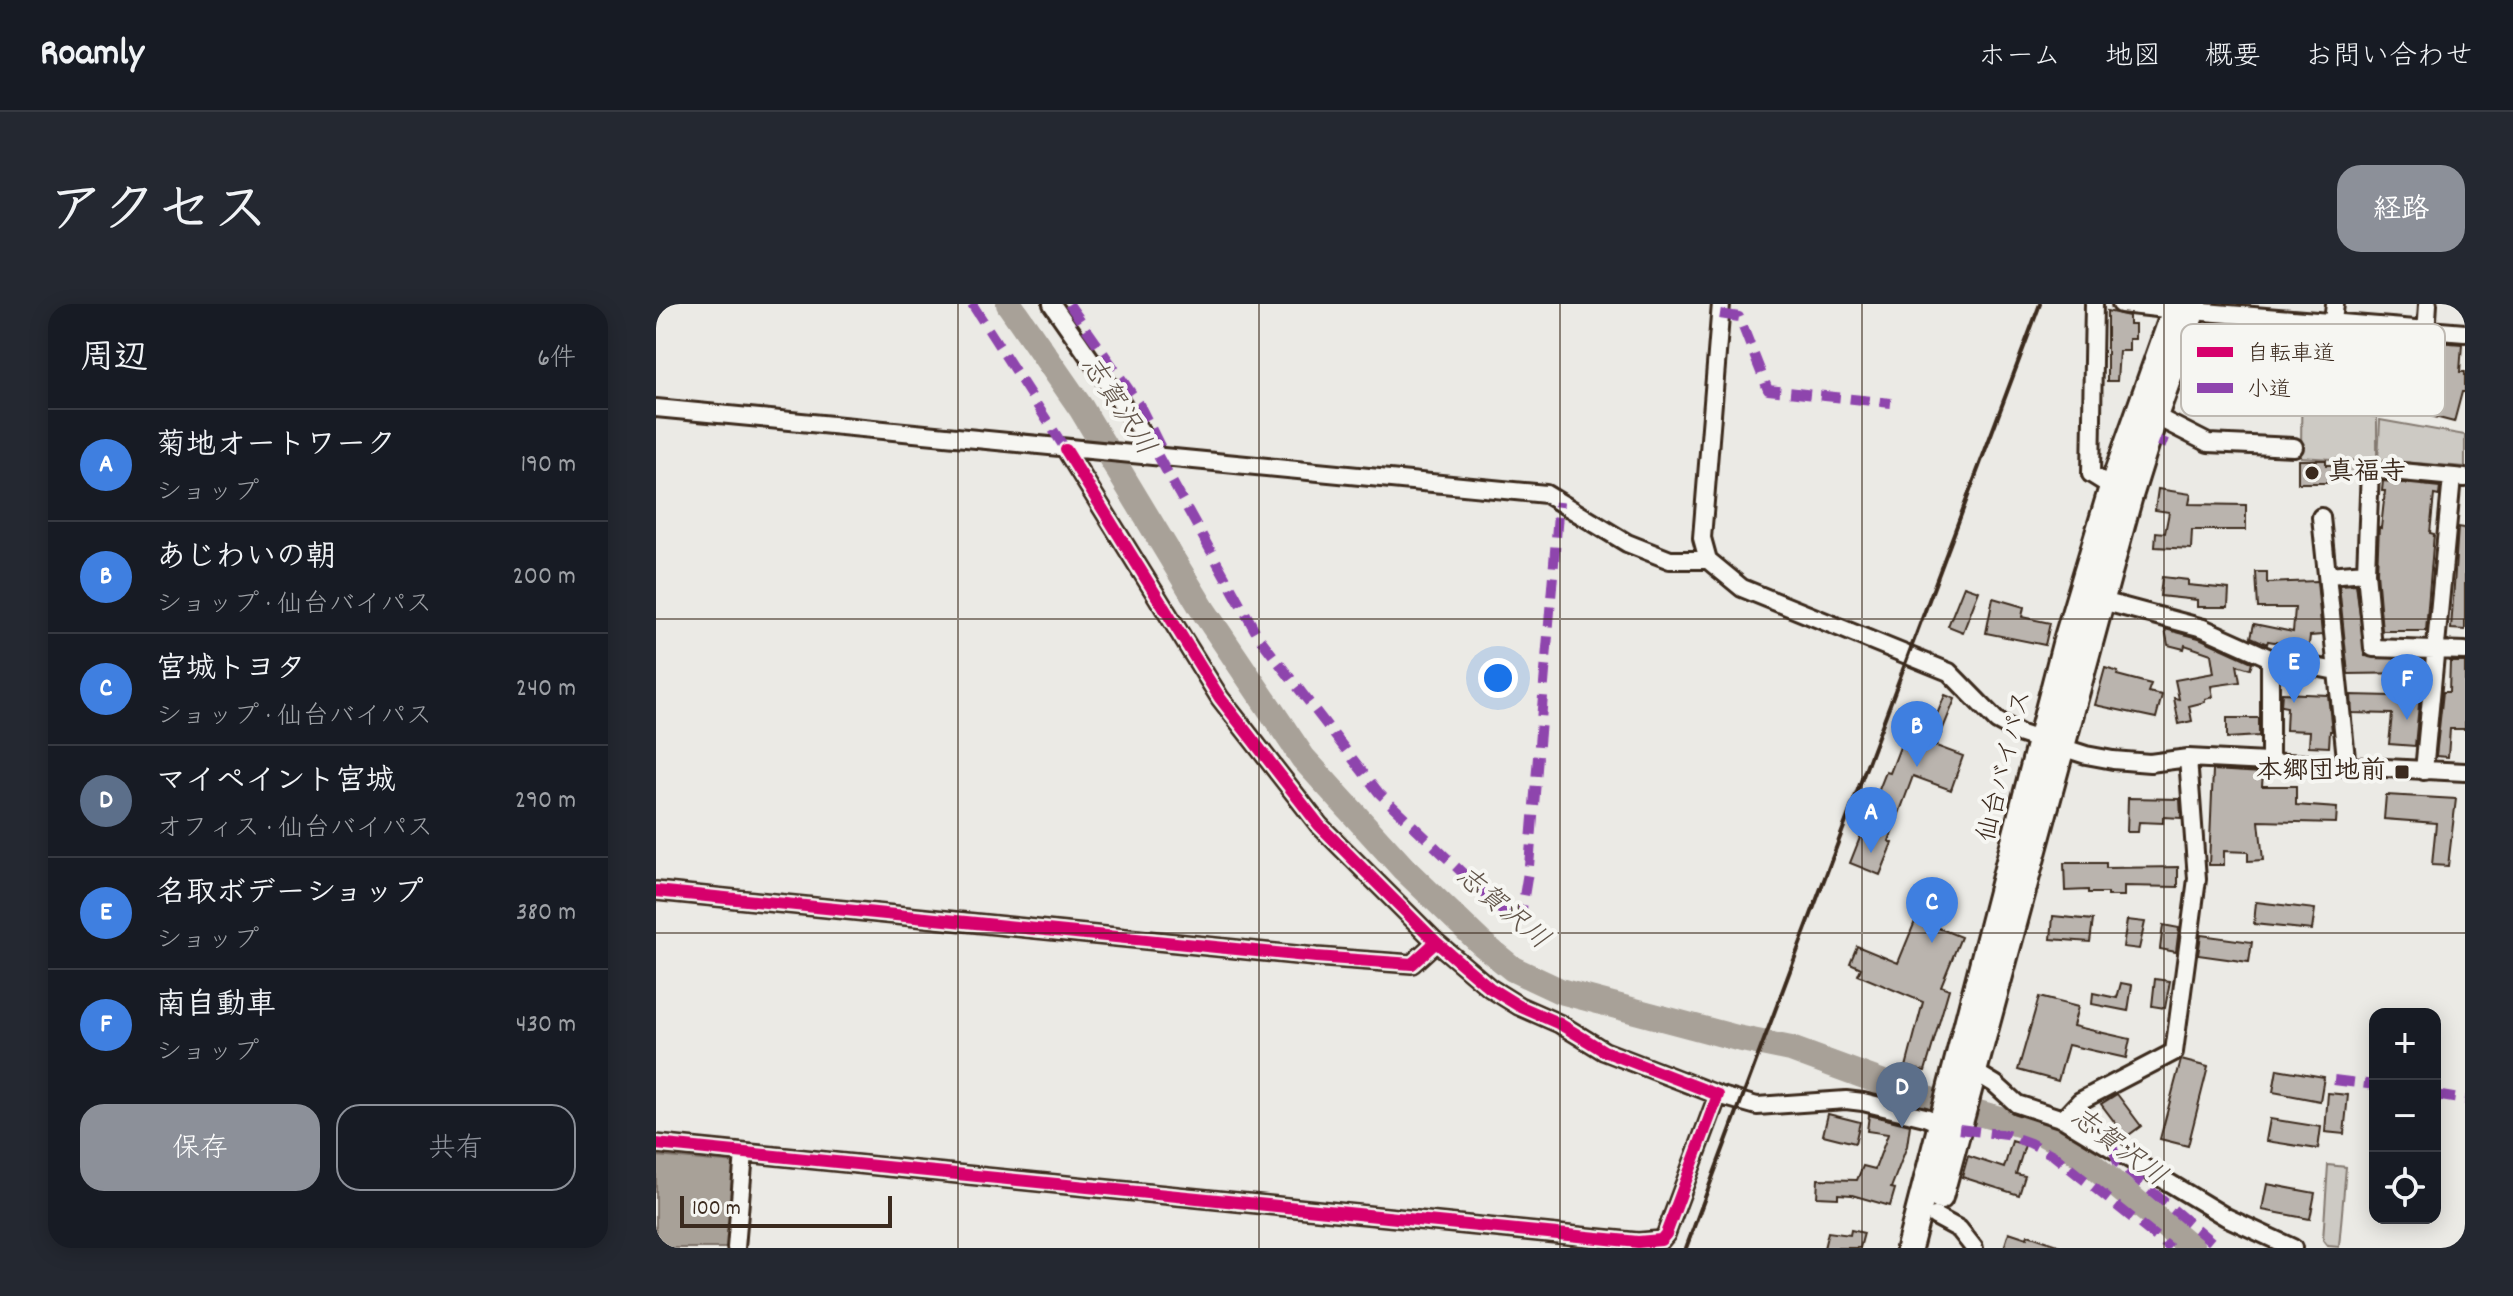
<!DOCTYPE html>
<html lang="ja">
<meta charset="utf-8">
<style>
body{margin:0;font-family:Dekko,"Klee One",sans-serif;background:#242831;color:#f1f3f6}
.controls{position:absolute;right:24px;bottom:24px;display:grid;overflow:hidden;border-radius:16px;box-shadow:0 4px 20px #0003}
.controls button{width:72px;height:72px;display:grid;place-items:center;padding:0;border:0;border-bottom:2px solid #363941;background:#171b24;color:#f1f3f6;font:40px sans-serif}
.scale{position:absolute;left:24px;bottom:20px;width:212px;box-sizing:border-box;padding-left:8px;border:4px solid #3b2a1e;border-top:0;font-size:22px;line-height:28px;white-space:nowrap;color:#3b2a1e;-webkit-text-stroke:6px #f6f6f2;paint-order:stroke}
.you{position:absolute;left:842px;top:374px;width:28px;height:28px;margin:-20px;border:6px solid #fff;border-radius:50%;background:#1a73e8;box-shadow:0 0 0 12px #1a73e833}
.badge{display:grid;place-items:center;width:52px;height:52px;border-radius:50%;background:#8c9099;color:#fff;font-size:26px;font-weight:700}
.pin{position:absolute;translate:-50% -66px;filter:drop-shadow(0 2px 4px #0008)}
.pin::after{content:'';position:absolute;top:42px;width:28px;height:24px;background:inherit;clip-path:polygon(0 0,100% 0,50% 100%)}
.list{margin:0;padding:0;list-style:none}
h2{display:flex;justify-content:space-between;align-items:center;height:104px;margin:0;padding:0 32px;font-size:34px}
h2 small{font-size:26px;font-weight:400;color:#9ea1a6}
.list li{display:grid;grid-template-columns:52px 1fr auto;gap:24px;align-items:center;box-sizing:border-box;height:112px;padding:0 32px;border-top:2px solid #363941}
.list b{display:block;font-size:30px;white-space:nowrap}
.list p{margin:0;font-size:26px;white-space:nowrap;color:#9ea1a6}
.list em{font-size:26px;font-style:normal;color:#9ea1a6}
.actions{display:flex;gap:16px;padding:24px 32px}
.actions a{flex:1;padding:18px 0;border:2px solid #8c9099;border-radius:24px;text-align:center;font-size:28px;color:#8c9099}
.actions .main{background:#8c9099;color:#fff}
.icon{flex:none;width:44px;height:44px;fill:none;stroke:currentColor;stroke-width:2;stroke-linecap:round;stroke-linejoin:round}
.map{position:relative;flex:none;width:1809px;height:944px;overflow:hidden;border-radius:24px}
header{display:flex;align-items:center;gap:48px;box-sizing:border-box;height:112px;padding:0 40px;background:#171b24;border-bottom:2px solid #363941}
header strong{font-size:38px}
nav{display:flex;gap:44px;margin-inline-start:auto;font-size:28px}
.intro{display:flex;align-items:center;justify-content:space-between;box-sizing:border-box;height:192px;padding:0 48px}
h1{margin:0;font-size:56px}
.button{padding:20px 36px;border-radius:24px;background:#8c9099;color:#fff;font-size:28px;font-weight:700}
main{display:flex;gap:48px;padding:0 48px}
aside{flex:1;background:#171b24;border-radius:24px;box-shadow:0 4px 20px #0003}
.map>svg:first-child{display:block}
</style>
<header>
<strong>Roamly</strong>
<nav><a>ホーム</a><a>地図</a><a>概要</a><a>お問い合わせ</a></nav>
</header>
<div class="intro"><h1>アクセス</h1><a class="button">経路</a></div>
<main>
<aside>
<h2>周辺<small>6件</small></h2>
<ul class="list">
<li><span class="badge" style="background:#3f7fe0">A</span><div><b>菊地オートワーク</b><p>ショップ</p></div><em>190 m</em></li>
<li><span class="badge" style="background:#3f7fe0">B</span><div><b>あじわいの朝</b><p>ショップ · 仙台バイパス</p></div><em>200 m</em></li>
<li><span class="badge" style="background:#3f7fe0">C</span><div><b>宮城トヨタ</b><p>ショップ · 仙台バイパス</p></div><em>240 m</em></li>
<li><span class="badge" style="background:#5c6f8a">D</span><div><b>マイペイント宮城</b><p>オフィス · 仙台バイパス</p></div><em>290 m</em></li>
<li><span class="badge" style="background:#3f7fe0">E</span><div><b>名取ボデーショップ</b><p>ショップ</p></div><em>380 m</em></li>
<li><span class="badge" style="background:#3f7fe0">F</span><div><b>南自動車</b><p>ショップ</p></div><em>430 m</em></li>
</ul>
<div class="actions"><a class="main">保存</a><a>共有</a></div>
</aside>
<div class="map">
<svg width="1809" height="944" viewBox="0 0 1809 944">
<rect width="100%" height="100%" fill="#ebeae5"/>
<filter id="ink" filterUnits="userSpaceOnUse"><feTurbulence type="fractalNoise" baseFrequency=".0125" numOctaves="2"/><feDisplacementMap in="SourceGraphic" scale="16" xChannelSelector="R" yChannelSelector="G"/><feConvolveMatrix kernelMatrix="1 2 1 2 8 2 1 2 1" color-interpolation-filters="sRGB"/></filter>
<g filter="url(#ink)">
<path fill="#cdcac4" stroke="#847a71" stroke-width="2" d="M1646,28L1703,53L1699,110L1721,113V158L1645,153Z
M1724,116L1809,131V163L1722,156Z
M1672,861L1690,863L1683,943L1672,942L1667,936Z"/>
<path fill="#a8a198" stroke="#7c7167" stroke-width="2" d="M0,852L81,859L73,944H7L0,939Z"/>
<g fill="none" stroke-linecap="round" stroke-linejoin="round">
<path stroke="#a8a198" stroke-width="26" d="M353,0L425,104L547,306L647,454L748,565L825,639L857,665L904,687L1081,734L1135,745L1271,795L1377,824L1419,847L1536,944"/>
</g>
<path fill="#bab4ae" stroke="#3b2a1e" stroke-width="2" d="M1451,7L1473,12V20H1479V35H1473V47H1463L1461,77H1451Z
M1728,34L1754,36L1751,65L1757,67L1758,82L1766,87L1773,85L1778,78L1781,38L1806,40L1804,68H1809V88H1806L1798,118L1771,111L1775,97L1726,96L1723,78Z
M1642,156H1670V161H1701V172H1673V179H1642Z
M1727,177L1784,183L1783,192L1778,191L1774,229L1778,230L1770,327H1726L1721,268L1723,223L1725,224L1729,187H1726Z
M1502,185L1535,190L1533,200L1590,201V226H1536L1535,245L1499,243L1500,228L1509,229L1513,208L1499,206Z
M1802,223L1809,224V326L1795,325Z
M1600,268H1611V279L1661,277L1666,331L1654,332L1652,349L1636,346V341L1612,337L1611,340L1595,333L1598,320L1637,328L1639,304H1602Z
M1506,273L1532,276V281L1573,285L1572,303H1541V296L1504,292Z
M1700,280L1709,352L1762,356V369L1692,370L1683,281Z
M1308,282L1323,287L1307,328L1292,322Z
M1337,294L1368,303L1366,313L1394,319L1389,341L1330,329Z
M1509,325L1543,334L1596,358L1594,365L1581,361L1584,378L1555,382L1557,393L1549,395V398L1533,402L1536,417L1523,420L1518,394L1523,395L1519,376L1558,369L1555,350L1529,341L1528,345L1512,341Z
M1794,358H1809V425H1794L1792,453L1780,452L1787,388H1793Z
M1449,364L1462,368L1461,371L1495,380L1492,388L1506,391L1500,414L1439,401Z
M1738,388L1764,390L1759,442L1733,440L1736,410L1696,409L1695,391L1737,392Z
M1626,389L1672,391L1676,427H1674L1673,443L1653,442L1654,427L1630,426L1631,403L1625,402Z
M1289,391L1299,395L1280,442L1307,452L1295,486L1257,472L1233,537L1237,539L1224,571L1194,559L1230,468L1234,469L1254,417L1275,425Z
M1571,414H1603V432L1571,434Z
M1557,466L1607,469L1606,482H1640V501L1681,504L1680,519L1603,517L1607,556L1592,557V548L1568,547V561H1553Z
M1730,491L1800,495L1792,562L1776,561L1780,519L1728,515Z
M1472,494L1524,495L1525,514L1507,513V519L1483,518L1482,528H1471Z
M1408,559H1450V564L1522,563V583L1468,582V592H1451V589H1432V586L1409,587Z
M1600,598L1659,605L1656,626L1598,620Z
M1397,612L1437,616L1434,638L1395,635Z
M1260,615L1305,633L1285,682L1293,685L1269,767L1250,763L1267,698L1202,671L1205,664L1194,659L1201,642L1242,659Z
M1471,616L1489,618L1483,645L1467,643Z
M1507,621L1523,624L1520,648L1504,645Z
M1545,631L1596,638L1593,658L1542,651Z
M1499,675L1514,677L1509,704L1496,702Z
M1465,679L1476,681L1472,707L1436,700L1437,689L1461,694Z
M1383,693L1422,703L1417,722L1474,735L1470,754L1412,741L1402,777L1362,766Z
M1525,756L1552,763L1532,842L1504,835Z
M1621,765L1668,773L1664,797L1617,788Z
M1672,789L1692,791L1688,830L1669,828Z
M1461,790L1485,822L1470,833L1445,800Z
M1172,810L1204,818L1199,839L1167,831Z
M1213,811L1254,821L1251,842L1235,884L1239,885L1234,902L1196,891L1182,890V894L1161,893L1162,875L1201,876L1207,862L1219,865L1232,830L1211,827Z
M1614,815L1665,823L1662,845L1610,837Z
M1356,837L1369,841L1360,870L1369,872L1363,891L1306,873L1312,852L1348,864Z
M1611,880L1659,889L1654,915L1606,906Z
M1195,926L1208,929L1204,944H1168L1172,928L1194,931Z
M1353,928L1371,934L1372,931L1405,942V944H1348Z"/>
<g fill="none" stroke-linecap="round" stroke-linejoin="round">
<g stroke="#3b2a1e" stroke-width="22">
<path id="minor" d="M396,0L502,152
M1065,0L1046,234L1052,256L1086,284L1293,368L1341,417L1365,430L1430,451L1457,456L1494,459L1532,454L1809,468
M1438,0L1435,170L1456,183
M1465,0L1519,6
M1536,7L1809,29
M1677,17L1679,0
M1767,76L1772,0
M0,104L890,190L971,239L1014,256H1052
M1499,112L1552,139L1638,143
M1809,174L1714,165L1710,268L1717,344L1809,347
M1665,213L1691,464
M1672,271L1710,268
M1446,297L1547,324L1614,354L1680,367
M1614,459V354
M1768,467L1796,173
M0,587L660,653L756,660L780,638L663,521L564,394L410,146
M1319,768L1339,780L1361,800L1407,815L1570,913L1637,944
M1062,791L1101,802L1190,796L1207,798L1269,813L1286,820
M1407,815L1424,797L1518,748L1541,575L1532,454
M0,840L982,938L1005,936L1010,930L1062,791L948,747L904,720L863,702L834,684L780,638
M1279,912L1303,925L1318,944
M80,944L88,849"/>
</g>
<g stroke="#3b2a1e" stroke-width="30">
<path id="highway" d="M1284,893L1473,195L1499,112L1539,0
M1253,944L1409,340L1456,183L1521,0"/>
</g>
<use href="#minor" stroke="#f6f6f2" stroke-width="16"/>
<use href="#highway" stroke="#f6f6f2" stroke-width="24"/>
<path stroke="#3b2a1e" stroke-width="4" d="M1030,944L1384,0"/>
<path stroke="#8e44ad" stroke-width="10" stroke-dasharray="20 10" stroke-linecap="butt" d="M316,0L410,146
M413,0L483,100L505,144L502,152L602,332L723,489L863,623L873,562L903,198
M1064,10L1083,13L1112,86L1235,99
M1503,137L1511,140
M1678,776L1719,781
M1779,791L1809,796
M1303,825L1351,831L1374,839L1397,851L1514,944
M1456,842L1462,859L1563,944"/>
<g stroke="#f6f6f2" stroke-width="17">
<path id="cycleway" d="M0,587L660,653L756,660L780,638L663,521L564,394L410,146
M0,840L982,938L1005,936L1010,930L1062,791L948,747L904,720L863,702L834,684L780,638"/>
</g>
<use href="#cycleway" stroke="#d6006c" stroke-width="12"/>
</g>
</g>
<path fill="none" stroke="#3b2a1e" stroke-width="2" stroke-opacity="0.55" d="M302,0V944M603,0V944M904,0V944M1206,0V944M1508,0V944M0,315H1809M0,629H1809"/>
<g fill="#3b2a1e" stroke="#f6f6f2" stroke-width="3">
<circle cx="1656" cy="169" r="8"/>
<rect x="1738" y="460" width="16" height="16" rx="4"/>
</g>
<g text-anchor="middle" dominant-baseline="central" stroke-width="8" stroke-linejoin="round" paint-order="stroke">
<g font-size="26" font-weight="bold" fill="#3b2a1e" stroke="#f6f6f2" text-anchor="start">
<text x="1672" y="169">真福寺</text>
<text x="1730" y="468" text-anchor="end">本郷団地前</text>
</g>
<g font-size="26" fill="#3b2a1e" stroke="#f6f6f2">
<text transform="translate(1350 462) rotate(-76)">仙台バイパス</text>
</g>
<g font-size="28" font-style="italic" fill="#615449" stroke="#f6f6f2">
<text transform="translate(460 103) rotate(57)">志賀沢川</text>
<text transform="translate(845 606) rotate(40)">志賀沢川</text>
<text transform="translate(1461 845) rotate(37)">志賀沢川</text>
</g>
</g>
<rect x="1525" y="20" width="264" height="92" rx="12" fill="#f6f6f2" stroke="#beb9b2" stroke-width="2"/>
<rect x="1541" y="43" width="36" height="10" fill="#d6006c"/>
<rect x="1541" y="79" width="36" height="10" fill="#8e44ad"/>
<g font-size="22" fill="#3b2a1e">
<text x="1591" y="56">自転車道</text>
<text x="1591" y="92">小道</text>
</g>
</svg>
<div class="controls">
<button>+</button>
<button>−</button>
<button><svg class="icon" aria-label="locate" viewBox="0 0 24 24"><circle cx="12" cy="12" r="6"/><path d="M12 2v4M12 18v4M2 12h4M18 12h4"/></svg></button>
</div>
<div class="scale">100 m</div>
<div class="you"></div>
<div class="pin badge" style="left:1215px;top:549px;background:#3f7fe0">A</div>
<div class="pin badge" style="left:1261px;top:463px;background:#3f7fe0">B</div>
<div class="pin badge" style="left:1276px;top:639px;background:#3f7fe0">C</div>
<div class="pin badge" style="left:1246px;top:824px;background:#5c6f8a">D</div>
<div class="pin badge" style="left:1638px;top:399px;background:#3f7fe0">E</div>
<div class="pin badge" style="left:1751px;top:416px;background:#3f7fe0">F</div>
</div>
</main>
